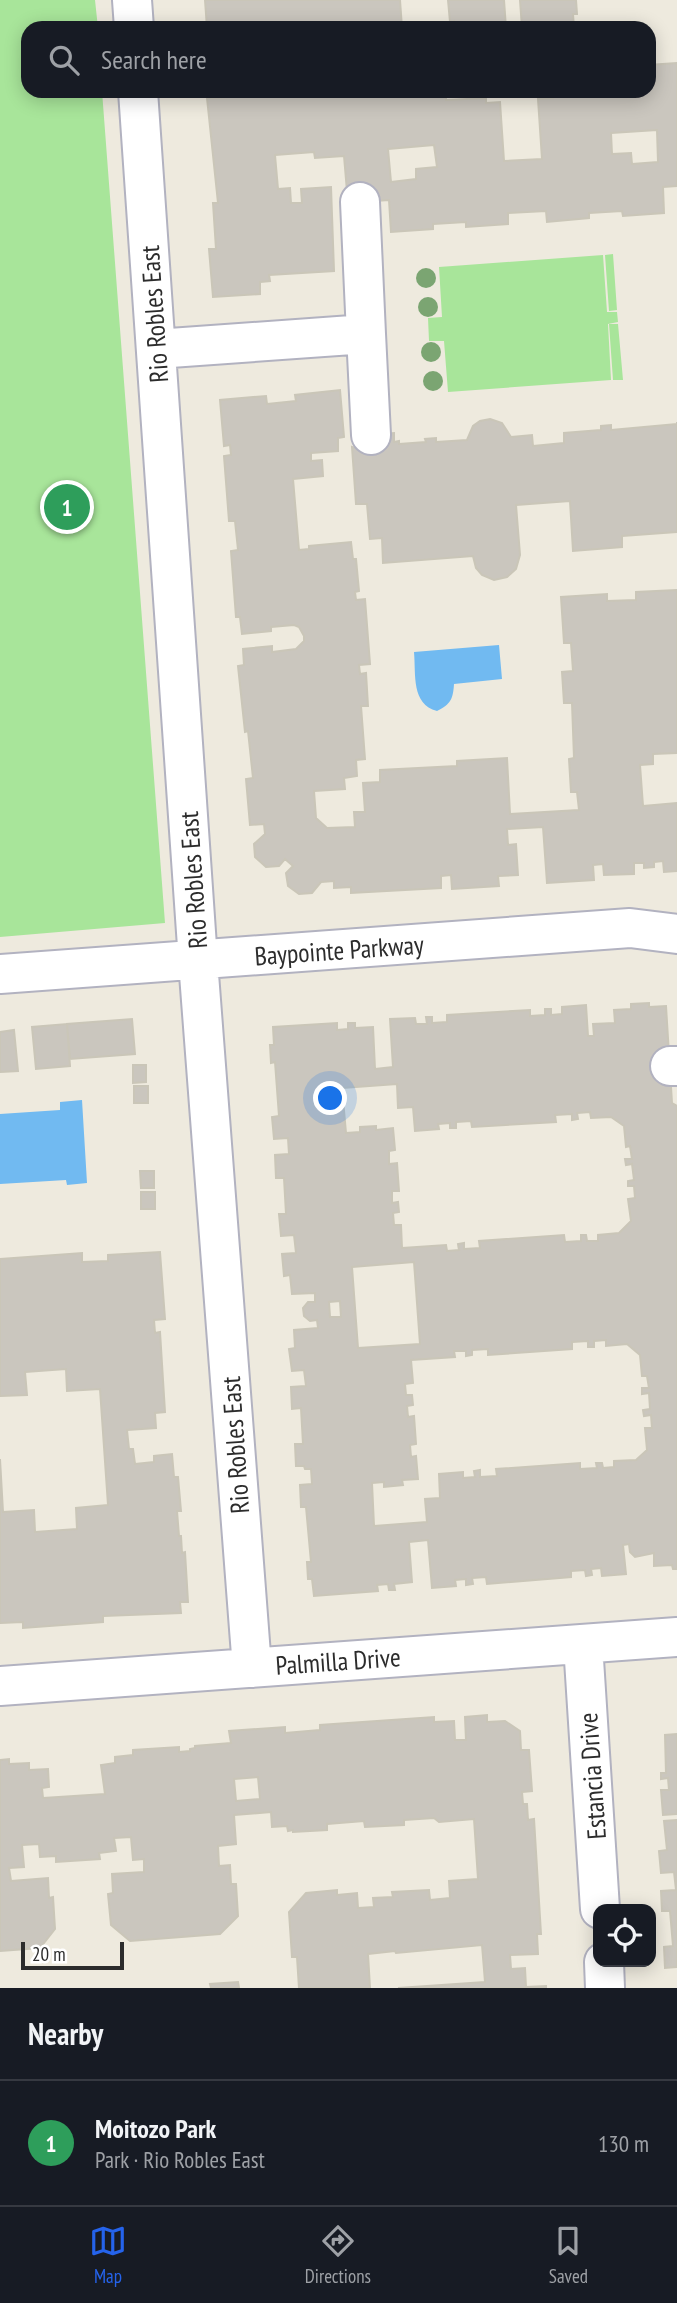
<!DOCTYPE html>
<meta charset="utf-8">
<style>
body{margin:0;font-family:"PT Sans Narrow",sans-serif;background:#20242c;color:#f1f3f6}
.controls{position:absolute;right:21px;bottom:21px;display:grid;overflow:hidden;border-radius:14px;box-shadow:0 4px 18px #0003}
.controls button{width:63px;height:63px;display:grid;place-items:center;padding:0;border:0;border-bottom:2px solid #363941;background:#171b24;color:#f1f3f6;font:35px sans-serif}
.scale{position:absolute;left:21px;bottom:18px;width:103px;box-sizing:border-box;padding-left:7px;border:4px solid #2c2c2c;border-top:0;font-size:19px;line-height:24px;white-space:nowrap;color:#2c2c2c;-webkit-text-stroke:5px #fff;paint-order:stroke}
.you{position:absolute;left:331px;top:1099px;width:24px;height:24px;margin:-18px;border:5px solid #fff;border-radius:50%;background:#1a73e8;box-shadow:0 0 0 10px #1a73e833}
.badge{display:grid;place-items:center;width:46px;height:46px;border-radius:50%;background:#2563eb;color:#fff;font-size:23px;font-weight:700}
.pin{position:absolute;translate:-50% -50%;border:4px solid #fff;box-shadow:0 2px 7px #0006}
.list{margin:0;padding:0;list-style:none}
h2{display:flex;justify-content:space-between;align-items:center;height:91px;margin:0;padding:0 28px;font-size:30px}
h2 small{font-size:23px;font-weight:400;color:#9ea1a6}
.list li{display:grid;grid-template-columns:46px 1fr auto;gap:21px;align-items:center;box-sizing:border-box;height:126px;padding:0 28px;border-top:2px solid #363941}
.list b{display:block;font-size:26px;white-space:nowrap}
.list p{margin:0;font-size:23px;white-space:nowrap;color:#9ea1a6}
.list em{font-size:23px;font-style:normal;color:#9ea1a6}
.icon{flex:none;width:38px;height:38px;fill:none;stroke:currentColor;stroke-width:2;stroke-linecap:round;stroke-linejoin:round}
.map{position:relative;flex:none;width:677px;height:1988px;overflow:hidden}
.search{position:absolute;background:#171b24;box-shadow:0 4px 18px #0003;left:21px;right:21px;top:21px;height:77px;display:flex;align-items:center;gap:18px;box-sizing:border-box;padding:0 24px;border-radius:21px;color:#9ea1a6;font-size:26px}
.sheet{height:217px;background:#171b24}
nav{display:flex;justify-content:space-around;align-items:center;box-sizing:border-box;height:98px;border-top:2px solid #363941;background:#171b24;font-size:19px;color:#9ea1a6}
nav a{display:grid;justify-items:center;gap:4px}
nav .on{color:#2563eb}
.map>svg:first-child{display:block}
</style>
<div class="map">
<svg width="677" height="1988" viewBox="0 0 677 1988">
<rect width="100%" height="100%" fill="#eeeade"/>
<path fill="#a8e59a" d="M0,0H95L98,28H28V91H102L165,923L0,937Z
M613,254L617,310L609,311L605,255Z
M603,255L607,312H617L618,322L608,324L611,380L448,392L444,341H429L428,318L442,317L439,267Z
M609,324H618L623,380H613Z"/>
<path fill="#71baf1" d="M499,645L502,679L454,684C453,699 451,704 437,711C411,704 416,675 414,652Z
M82,1100L87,1183L67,1185L66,1180L0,1184V1114L60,1110V1102Z"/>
<path fill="#cac6be" stroke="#cac6b8" stroke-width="2" fill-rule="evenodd" d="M205,0H400L402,28H207Z
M448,0H504L506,28H455L454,21L450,22Z
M520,0H576L577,14H573L574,28H522Z
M677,63V186L663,187L664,213L623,216L622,211L589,213V218L547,222L546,211L508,213V224L466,227V222L433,224V229L391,232L389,200L348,203L344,156L315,158L314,152L275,155L278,189L290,188L291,203H302L301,189L331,187L334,271L269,275L270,281L260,282V294L213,297L209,249H216L213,203H218L207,98L228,97V91H348L349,97H361V91H446V100L486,98V103L500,102L504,161L542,159L538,99L553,98V93L649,91V65ZM657,130L658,162L632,164L631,153L612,154L611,133ZM434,145L437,167L416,169V179L391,182L388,149Z
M340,390L344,437L338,438V451L311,453V461L322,460L323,476L293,479L299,550L309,549V546L351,542L353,559H356L359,591L355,592L356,600L365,599L370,664L359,665L360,674L366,673L368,706H361L365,759L356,760L357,776L344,778L345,789L314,791L316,818L327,828L355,827L354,812H365L363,783L380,782V770L457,766V761L507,758L510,814L579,810L577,792H571L569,759L574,758L572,703H564L562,672L573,671L571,643H564L561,597L607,594V601L636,600V592L677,590V753L653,754V764L640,765L643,806L677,803V871L664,872L663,861L654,862V867L644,868V863H634V874L604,875L603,864L593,865L594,880L547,883L543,827L507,829L508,845L516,844L518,875L498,876L499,886L452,889L451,875L441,876V888L351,893V887L334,888V881L321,882L312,893L299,894L288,886L286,873L293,866L285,859L279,866L266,867L255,857L254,844L265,834L264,824L250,825L246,779L253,778L248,731L245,732L238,666L244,665L243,649L272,646V652L296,649L304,641V636L299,627L294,625L271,627V631L242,634L240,617H236L231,551L238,550L235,521H229L224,456L231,455L230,445L224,446L220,400L266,396L267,404L296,401L295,395Z
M490,419L502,423L511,437L532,435L533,446L564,443V433L601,430V426L611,425V430L677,424V422V532L622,536V547L573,551L570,501L516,505L520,555L516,569L507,577L494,580L482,575L476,568L473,556L383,563L382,538L370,539L367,504H356L352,447L355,448L354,436L394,433V442L399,441V444L426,442L425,439L436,438V442L467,440L473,426L480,421Z
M649,1003V1007L666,1006L672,1103L677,1106V1569H673L672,1565L654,1566V1553L635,1557L630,1552L629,1544L623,1545L626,1574L602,1576L601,1568L591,1569L592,1575L586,1576L585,1570L571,1571V1577L487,1584L486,1577L472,1578L473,1584L466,1585V1579L455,1580L456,1586L432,1588L428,1540L409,1542L412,1582L394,1584L395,1590H389L388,1584L377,1585L378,1591L314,1596L312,1579H308L307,1562H311L306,1507H301L300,1485L312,1484L311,1469H305L304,1466H296L295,1444H303L301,1408L292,1409L291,1387L306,1386L304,1370L292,1371L289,1349L295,1348L294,1330L318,1328L317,1320L310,1321L304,1316L303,1308L308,1302H315V1293L292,1294L290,1275L284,1276L282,1254L296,1253L294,1235L281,1236L279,1214H286L284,1178H276L275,1155L289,1154L288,1138L274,1139L272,1117L279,1116L275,1062L271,1063L270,1045H274L273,1027L337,1023V1030L348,1029V1023H355V1028L373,1027L375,1069L393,1067L390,1019L415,1018L416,1024H427L426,1017H432V1023L447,1022V1015L530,1010V1016L545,1015V1009H551V1015L562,1014V1007L586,1005L588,1036H594L593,1024L615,1023L614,1010L631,1009V1004ZM397,1084L398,1108L413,1107L415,1131L439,1129L438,1124L450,1123V1128H456V1122L471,1121L472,1127L556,1122L555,1115L572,1114V1120L578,1119L577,1113L590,1112L591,1118L611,1117L624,1126L626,1147L630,1146L632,1159H625L626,1165L632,1164L634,1180L628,1181V1186H634L635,1198L628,1199L631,1221L619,1233L598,1235V1241H587L586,1235H581V1241L565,1242L564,1235L479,1241L480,1248L464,1249V1243L458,1244L459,1250L447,1251L446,1245L402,1248L401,1225H394L393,1213L399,1212L398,1202L392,1203V1191H399L397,1163L389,1164V1151L395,1150L393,1128L376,1130V1126L360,1127V1132L346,1133L342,1088ZM414,1262L420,1344L358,1348L352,1267ZM340,1301L341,1317H330L329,1302ZM606,1340V1346L627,1344L640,1355L642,1376H647L649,1388H642V1394L649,1393L650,1409L643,1410L644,1416L651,1415L652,1428H645L647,1450L636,1460L614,1461V1467L603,1468L602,1463H596L597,1468L580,1469V1463L496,1469L497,1476L480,1477V1470L474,1471L475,1477L463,1478V1472L439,1474L440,1498L425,1499L427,1522L374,1526L372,1483L384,1482V1487L403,1485L402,1480L418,1479L416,1456L411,1457L410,1445L416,1444L414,1416L408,1417L407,1406L413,1405L412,1395H406L405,1384L413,1383L411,1360L455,1357L454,1351H466V1356L472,1355V1350L488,1349V1355L572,1349V1342L588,1341V1347H594V1341Z
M132,1019L135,1054L70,1059L67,1024Z
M67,1024L70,1066L36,1069L32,1027Z
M14,1030L18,1071L0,1072V1032Z
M133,1065H146V1082L133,1083Z
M134,1086H148V1103H134Z
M140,1171H154V1188H141Z
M141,1192H155V1209H141Z
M160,1252L165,1319L154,1320L155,1333L160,1332L165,1412L155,1413L156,1428L127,1430L129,1449H133L135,1464L154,1462V1456L172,1454L174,1477H178L181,1511H177L179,1536H181L182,1553L185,1552L188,1602H180L181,1613L103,1616V1622L23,1628V1622L0,1623V1459L3,1512L34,1510L35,1532L77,1529L76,1508L108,1505L100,1389L67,1391L66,1369L25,1372L27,1395L0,1396V1259L82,1253V1262L108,1261V1255Z
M487,1715V1722L505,1721L520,1731L521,1750H529L532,1791L522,1792L523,1804H527L528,1820L534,1819L541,1934H537L538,1954L510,1955L511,1969L525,1968L526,1987L546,1986V1988H398L485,1982L482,1945L396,1953L395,1951L368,1954L370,1988H299L297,1957H292L289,1912L306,1893L337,1890V1895L357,1893L358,1908L374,1907L373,1898L393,1897L392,1892L429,1890L430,1900L450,1898L449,1881L478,1879L474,1819L439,1822L434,1818L404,1820V1825L365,1827L364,1821L327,1824V1830L293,1832V1830L288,1831L287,1826L272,1827L271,1812L234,1815L236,1844L218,1846L219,1866L230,1865L231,1884H236L238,1916L220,1934L130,1941L111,1925L108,1894L113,1893L112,1874L144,1872V1859L133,1860L131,1837L114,1838L116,1851L99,1853L100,1859L56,1862V1856L40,1857L39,1844L22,1845L24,1867L9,1868L11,1881L48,1878L49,1898L53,1897L55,1929L40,1948L0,1951V1760L9,1759V1764L29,1763V1770L48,1769L49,1787L42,1788L43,1798L105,1794L101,1765L115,1763V1757L133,1755V1750L179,1747V1752L190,1751V1749L195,1748V1746L231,1743L229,1731L285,1727V1733L320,1730V1725L434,1717V1722L454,1721L455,1740H466L465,1717ZM258,1777L260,1799L236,1801L234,1779Z
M677,1734V1814L663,1815L661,1790H669L668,1778L661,1779V1773H666L665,1735Z
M677,1820V1967L665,1968L664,1947L673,1946L670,1911H662L661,1891L676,1890L674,1872L661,1873L659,1851L667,1850L664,1821Z
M238,1982L239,1988H211L210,1984Z"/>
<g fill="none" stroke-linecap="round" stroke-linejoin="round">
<g stroke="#b2b2c0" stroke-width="42">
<path id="minor" d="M132,0L134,28
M138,91L198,961L252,1668
M366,334L371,435
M156,349L366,334L360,202
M0,974L630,928L677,934
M670,1066H677
M583,1644L600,1909
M0,1686L677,1637
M604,1962L605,1988"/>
</g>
<use href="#minor" stroke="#fff" stroke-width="38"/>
</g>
<g fill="#7ba572">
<circle cx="426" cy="278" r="10"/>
<circle cx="428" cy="307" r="10"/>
<circle cx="431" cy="352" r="10"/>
<circle cx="433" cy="381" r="10"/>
</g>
<g text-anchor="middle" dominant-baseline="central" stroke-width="5" stroke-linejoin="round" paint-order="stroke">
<g font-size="26" fill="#2c2c2c" stroke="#fff">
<text transform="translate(154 314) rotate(-94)">Rio Robles East</text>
<text transform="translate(193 880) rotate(-94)">Rio Robles East</text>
<text transform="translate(339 950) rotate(-4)">Baypointe Parkway</text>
<text transform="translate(235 1445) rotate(-94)">Rio Robles East</text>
<text transform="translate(338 1661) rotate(-4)">Palmilla Drive</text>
<text transform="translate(592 1776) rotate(-94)">Estancia Drive</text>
</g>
</g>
</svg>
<div class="controls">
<button><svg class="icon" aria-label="locate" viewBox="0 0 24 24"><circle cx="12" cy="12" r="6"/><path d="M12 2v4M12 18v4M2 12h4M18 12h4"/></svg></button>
</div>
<div class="scale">20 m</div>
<div class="you"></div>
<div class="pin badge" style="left:67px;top:507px;background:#2e9e5b">1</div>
<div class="search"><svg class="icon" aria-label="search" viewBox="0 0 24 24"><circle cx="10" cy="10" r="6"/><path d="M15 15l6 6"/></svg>Search here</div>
</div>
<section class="sheet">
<h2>Nearby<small></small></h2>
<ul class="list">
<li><span class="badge" style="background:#2e9e5b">1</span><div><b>Moitozo Park</b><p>Park · Rio Robles East</p></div><em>130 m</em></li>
</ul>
</section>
<nav>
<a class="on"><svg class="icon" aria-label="map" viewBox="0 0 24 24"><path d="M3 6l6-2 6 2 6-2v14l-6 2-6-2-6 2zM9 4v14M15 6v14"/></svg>Map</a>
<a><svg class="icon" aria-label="directions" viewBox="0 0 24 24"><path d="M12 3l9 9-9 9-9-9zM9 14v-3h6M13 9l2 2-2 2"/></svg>Directions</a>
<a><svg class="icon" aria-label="saved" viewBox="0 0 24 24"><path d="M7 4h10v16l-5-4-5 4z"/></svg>Saved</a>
</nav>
